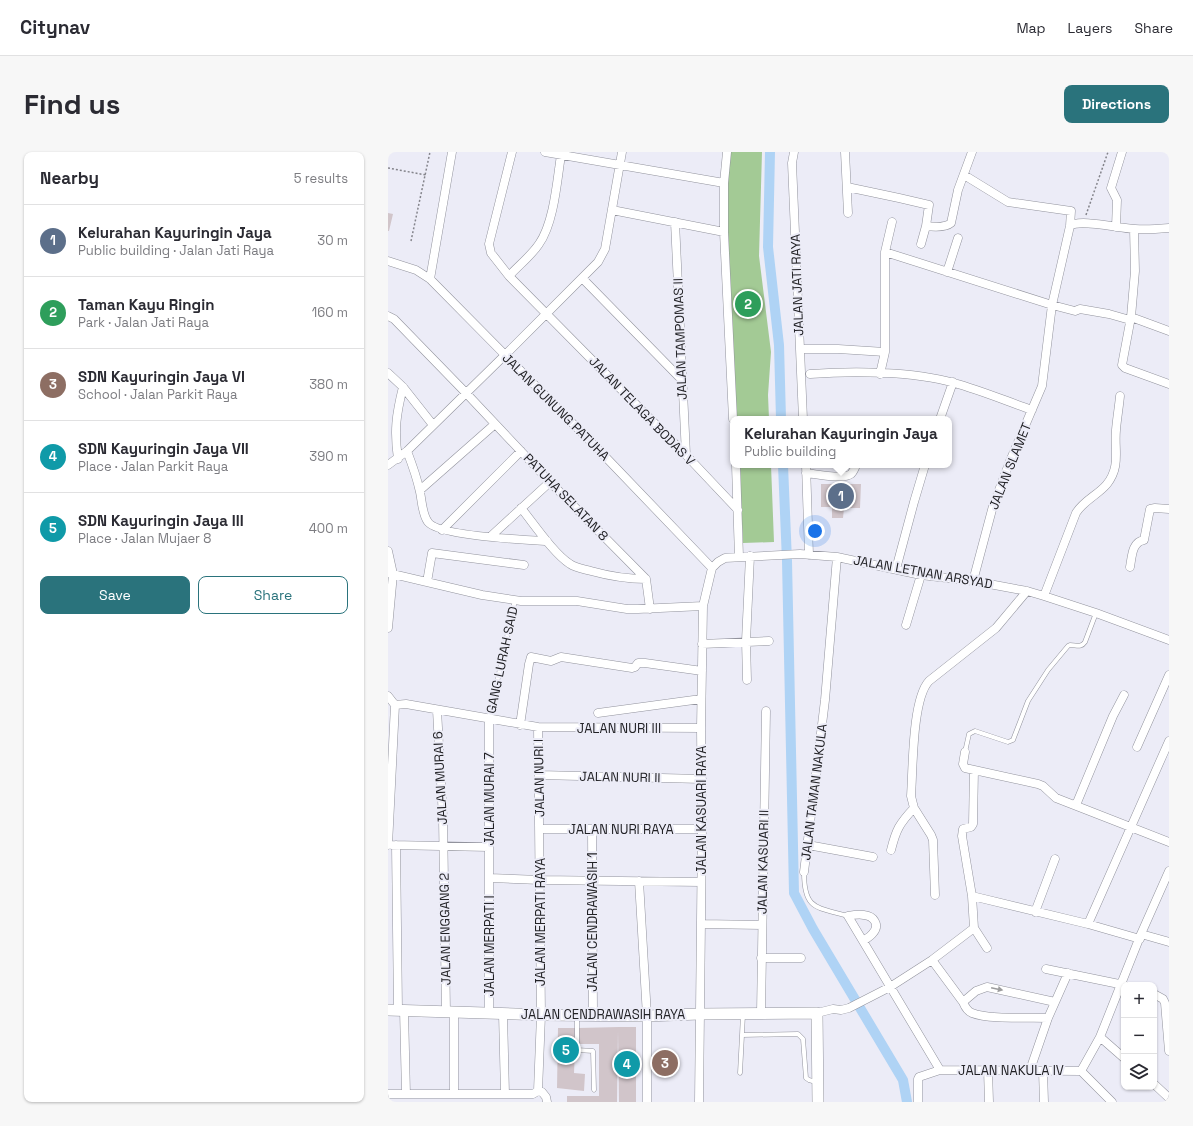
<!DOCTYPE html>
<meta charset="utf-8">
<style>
:root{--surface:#fff;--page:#f7f7f7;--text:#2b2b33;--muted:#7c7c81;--line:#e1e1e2;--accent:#2a737c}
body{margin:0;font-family:"Space Grotesk",sans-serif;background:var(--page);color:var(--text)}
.controls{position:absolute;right:12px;bottom:12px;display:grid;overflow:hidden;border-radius:8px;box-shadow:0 1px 3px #0004}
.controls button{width:36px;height:36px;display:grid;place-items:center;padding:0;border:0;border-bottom:1px solid var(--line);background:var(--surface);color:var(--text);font:20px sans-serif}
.you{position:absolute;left:427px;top:379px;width:14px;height:14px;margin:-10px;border:3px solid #fff;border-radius:50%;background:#1a73e8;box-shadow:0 0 0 6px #1a73e833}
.badge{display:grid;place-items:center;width:26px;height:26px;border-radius:50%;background:var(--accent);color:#fff;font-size:13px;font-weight:700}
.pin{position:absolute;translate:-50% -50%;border:2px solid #fff;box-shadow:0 1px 4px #0006}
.popup{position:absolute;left:342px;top:264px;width:222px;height:52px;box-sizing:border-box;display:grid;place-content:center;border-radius:8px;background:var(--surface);filter:drop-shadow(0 1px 3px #0005);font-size:13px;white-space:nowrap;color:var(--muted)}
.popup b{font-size:15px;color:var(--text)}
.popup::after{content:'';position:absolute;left:50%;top:100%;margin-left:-8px;border:8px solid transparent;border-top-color:var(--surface)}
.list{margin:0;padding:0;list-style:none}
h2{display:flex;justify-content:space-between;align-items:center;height:52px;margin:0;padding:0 16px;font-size:17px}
h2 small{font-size:13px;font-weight:400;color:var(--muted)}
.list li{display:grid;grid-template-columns:26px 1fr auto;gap:12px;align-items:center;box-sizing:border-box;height:72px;padding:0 16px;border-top:1px solid var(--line)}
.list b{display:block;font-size:15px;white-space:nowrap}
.list p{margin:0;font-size:13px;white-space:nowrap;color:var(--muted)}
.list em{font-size:13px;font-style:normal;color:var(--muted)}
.actions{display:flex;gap:8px;padding:12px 16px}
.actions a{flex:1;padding:9px 0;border:1px solid var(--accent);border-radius:8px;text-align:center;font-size:14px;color:var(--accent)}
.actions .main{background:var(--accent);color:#fff}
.icon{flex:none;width:22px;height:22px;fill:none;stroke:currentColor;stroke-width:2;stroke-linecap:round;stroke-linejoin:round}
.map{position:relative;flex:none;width:781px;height:950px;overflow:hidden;border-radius:8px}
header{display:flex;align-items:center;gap:24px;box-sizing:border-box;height:56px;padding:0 20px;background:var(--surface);border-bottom:1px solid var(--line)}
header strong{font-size:19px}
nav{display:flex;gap:22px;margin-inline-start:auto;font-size:14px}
.intro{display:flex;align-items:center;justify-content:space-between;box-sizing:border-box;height:96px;padding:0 24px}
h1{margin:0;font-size:28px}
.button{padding:10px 18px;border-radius:8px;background:var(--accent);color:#fff;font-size:14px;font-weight:700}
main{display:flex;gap:24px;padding:0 24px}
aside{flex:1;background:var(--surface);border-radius:8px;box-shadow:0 1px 3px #0004}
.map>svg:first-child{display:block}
.green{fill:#a3ca95}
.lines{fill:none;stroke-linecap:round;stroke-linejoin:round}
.canal{stroke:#afd3f5;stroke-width:10}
.building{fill:#d1c5ca}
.lane-casing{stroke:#92939d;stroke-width:5}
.street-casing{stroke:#92939d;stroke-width:9}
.secondary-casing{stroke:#92939d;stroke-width:12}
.path{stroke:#84848b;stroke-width:1.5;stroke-dasharray:2 2;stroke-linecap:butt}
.lane{stroke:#fff;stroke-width:4}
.street{stroke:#fff;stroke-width:8}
.secondary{stroke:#fff;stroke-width:11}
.oneway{fill:#9c9c9d}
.labels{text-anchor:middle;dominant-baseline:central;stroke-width:4;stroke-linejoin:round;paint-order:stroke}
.street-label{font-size:13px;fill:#222226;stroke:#ececf7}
</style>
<header>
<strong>Citynav</strong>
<nav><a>Map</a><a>Layers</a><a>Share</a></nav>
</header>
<div class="intro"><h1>Find us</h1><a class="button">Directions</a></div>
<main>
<aside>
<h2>Nearby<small>5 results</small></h2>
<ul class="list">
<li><span class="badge" style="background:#5c6f8a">1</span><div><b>Kelurahan Kayuringin Jaya</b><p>Public building · Jalan Jati Raya</p></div><em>30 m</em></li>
<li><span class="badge" style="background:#2e9e5b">2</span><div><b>Taman Kayu Ringin</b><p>Park · Jalan Jati Raya</p></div><em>160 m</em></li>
<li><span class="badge" style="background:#8d6e63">3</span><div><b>SDN Kayuringin Jaya VI</b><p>School · Jalan Parkit Raya</p></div><em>380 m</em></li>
<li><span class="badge" style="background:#0f9aa8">4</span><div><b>SDN Kayuringin Jaya VII</b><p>Place · Jalan Parkit Raya</p></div><em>390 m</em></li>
<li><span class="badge" style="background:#0f9aa8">5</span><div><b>SDN Kayuringin Jaya III</b><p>Place · Jalan Mujaer 8</p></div><em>400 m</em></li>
</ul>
<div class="actions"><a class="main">Save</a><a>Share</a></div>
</aside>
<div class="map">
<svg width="781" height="950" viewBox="0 0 781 950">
<rect width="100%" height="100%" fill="#ececf7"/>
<!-- green -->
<path class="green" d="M341,0H374L371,104L383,200L380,243L381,267H348L338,74Z
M351,313H383L386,390L355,391Z"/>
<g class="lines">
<!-- canal -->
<path class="canal" d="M382,0L380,95L391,193L393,267
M395,313L399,409L406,741L425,777L515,928L519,950"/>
</g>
<!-- building -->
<path class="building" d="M0,61L5,62L1,79H0Z
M433,332H473L472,356H456L455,366H444V355H433Z
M231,875H248V950H231L230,879L229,950H179V944H211V892H190V876Z
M170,876H188L186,921L197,922L196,939L169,936Z"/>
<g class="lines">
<defs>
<path id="lane" d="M101,567L127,448
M577,600L581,582L587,579L620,590L625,588L640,549L660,518L680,494L682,493C689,493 693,496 697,490L708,461
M416,720C416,758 428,755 460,764
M355,862L354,883L410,882L415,887L418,926L421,928L428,930
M189,863V898L205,899L206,938
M352,921L354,883"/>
<path id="street" d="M124,0L101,92L103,101L121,124L298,303L350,358
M157,0L336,31
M339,0L336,31V80L345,267
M406,0L404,11L415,267
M457,0L460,61
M576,23L620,50L683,59L682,74L664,153L654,234L622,309L605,354L585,429
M459,35L511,46L541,53L538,74C546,75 557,76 563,71L570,38L584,0
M224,58L336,80
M287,70L298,303
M682,74C691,66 733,77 747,77C758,78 770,77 781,76
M728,75L729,48L723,36L734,0
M746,77L747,119L743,165L734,213L737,216L781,232
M533,92L538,74
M497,100L664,153L687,159L692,157L721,162L742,168
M0,109L28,118L42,127L207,294L324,416
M559,120L570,86
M121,124C130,114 143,104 151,92C166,71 169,29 173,3
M194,126L294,228
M42,127L64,0
M0,164L6,167L78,241L162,330L258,427L262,457
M743,165L781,179
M412,197H450L497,200
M0,221L15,235L45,273
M422,222C464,219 525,219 566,231C592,238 618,249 644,258
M492,222L497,200V100L504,70
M552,267L565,230
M19,299C24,312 29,326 32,340C34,349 34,362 40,370C50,384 139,388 159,389
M10,307C6,279 8,263 15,235
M0,313L19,299L117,203L210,110L217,97L234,0
M348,313L351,405
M418,313L421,403
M418,321C428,322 455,328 463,322C466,319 467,316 468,313
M32,338L107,272
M133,356C146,372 166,402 182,412C188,416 196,417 203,419C221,424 239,427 258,427
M54,378L133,299
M102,385L162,330
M0,399L5,422L0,476
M742,415C744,404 744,390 756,388L762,357L767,356L781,357
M508,417L526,350L537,313
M0,421L94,443L133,449H189L239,457H250L315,454
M39,430L44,401L136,413
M656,444L688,361C696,348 710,343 719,332C733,314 726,298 728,278C729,266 731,255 732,244
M518,473L533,423
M314,492L381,489
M359,528L358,489L362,404
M0,544L7,553
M7,553L18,552L150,575L313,576
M49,558L55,666L58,860
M210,561L313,547
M132,573L141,512L143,505L163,509L173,505L244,516L247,515L250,511H257L314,519
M749,595L781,523
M577,600L575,612L577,616L650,632L655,634L668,646L781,690
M586,618L585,672L583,675L575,677L574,684L584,744L586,776
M151,623L314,627
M688,653L725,564L736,543
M151,677H314
M204,677L205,863
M0,693L7,553
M4,693L101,695
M8,693L10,858
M420,693L485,705
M503,698C508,678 511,672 526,656
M416,720L437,548L449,405
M101,726L152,728L313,730
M251,729L259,864V950
M547,743L545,688L543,683L526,656L523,644C525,617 524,547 541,529L608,476L639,439
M584,744L700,772L752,787
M647,760L667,707
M313,772L374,773
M700,772L781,589
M586,776L599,796
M753,782L781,790
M475,789C478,787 483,784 485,781C492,773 486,764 476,763C471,762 465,763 460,764L552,918
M373,806H413
M544,808L575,850C577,855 579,859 584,861C602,868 641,865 660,866
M658,817L736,833
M766,842L775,847L777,851L781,899
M575,850L588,839L599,835L667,850
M16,858L18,942
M101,861V568
M373,861L378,559
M429,861L445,857L453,858L461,856L502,835L544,808L586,776
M115,862L117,942
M712,885L736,906
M600,918L601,950
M642,918L660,866L680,821
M655,919L656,950
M693,919L712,885L753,782L781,719
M693,919L724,950
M766,932L781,946
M150,939L154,940L158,945L159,950
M0,942H145L150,939L153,863L150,575
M66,942V860
M311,950L314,677L313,576L315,454L324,416L330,410L337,406L412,402L449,405L533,423L585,429L639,439L656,444L708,461L781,488
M530,950V927L531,925L552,918L693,919"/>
<path id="secondary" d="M0,858L159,863L259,864L311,862L429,861L430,950"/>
</defs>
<!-- lane casing -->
<use href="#lane" class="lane-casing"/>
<!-- street casing -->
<use href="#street" class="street-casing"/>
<!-- secondary casing -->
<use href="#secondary" class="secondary-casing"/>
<!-- path -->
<path class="path" d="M0,16L38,23
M698,63L720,0
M23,89L42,0"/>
<!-- lane -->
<use href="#lane" class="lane"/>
<!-- street -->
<use href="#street" class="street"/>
<!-- secondary -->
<use href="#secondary" class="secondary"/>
</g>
<!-- one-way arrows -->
<defs><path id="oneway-solid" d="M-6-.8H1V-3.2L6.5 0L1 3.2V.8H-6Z"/></defs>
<use class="oneway" href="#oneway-solid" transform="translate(609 837) rotate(12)"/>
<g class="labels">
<!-- street labels -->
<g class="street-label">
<text transform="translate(409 133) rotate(-92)">JALAN JATI RAYA</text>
<text transform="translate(292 187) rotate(-92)">JALAN TAMPOMAS II</text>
<text transform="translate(168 255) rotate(45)">JALAN GUNUNG PATUHA</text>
<text transform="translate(254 259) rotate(46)">JALAN TELAGA BODAS V</text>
<text transform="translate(622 314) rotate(-68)">JALAN SLAMET</text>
<text transform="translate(178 345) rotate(46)">PATUHA SELATAN 8</text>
<text transform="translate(535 420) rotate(10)">JALAN LETNAN ARSYAD</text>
<text transform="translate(114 508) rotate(-78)">GANG LURAH SAID</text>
<text x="231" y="576">JALAN NURI III</text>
<text transform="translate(232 625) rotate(1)">JALAN NURI II</text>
<text transform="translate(52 626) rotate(-93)">JALAN MURAI 6</text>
<text transform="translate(151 626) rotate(-91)">JALAN NURI I</text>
<text transform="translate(426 640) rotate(-83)">JALAN TAMAN NAKULA</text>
<text transform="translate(101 647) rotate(-90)">JALAN MURAI 7</text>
<text transform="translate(313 658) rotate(-90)">JALAN KASUARI RAYA</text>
<text x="233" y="677">JALAN NURI RAYA</text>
<text transform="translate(375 710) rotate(-89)">JALAN KASUARI II</text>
<text transform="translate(152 770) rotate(-90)">JALAN MERPATI RAYA</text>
<text transform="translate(204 770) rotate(-90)">JALAN CENDRAWASIH 1</text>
<text transform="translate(57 777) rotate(-91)">JALAN ENGGANG 2</text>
<text transform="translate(101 794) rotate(-90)">JALAN MERPATI I</text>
<text x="215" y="862">JALAN CENDRAWASIH RAYA</text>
<text x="623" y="918">JALAN NAKULA IV</text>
</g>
</g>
</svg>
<div class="controls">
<button>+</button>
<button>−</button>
<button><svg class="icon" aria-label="layers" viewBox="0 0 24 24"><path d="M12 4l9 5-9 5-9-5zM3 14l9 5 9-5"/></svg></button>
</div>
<div class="you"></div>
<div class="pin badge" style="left:453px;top:344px;background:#5c6f8a">1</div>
<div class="popup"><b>Kelurahan Kayuringin Jaya</b>Public building</div>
<div class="pin badge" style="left:360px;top:152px;background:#2e9e5b">2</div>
<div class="pin badge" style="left:277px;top:911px;background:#8d6e63">3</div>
<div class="pin badge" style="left:239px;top:912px;background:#0f9aa8">4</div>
<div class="pin badge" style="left:178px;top:898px;background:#0f9aa8">5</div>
</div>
</main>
